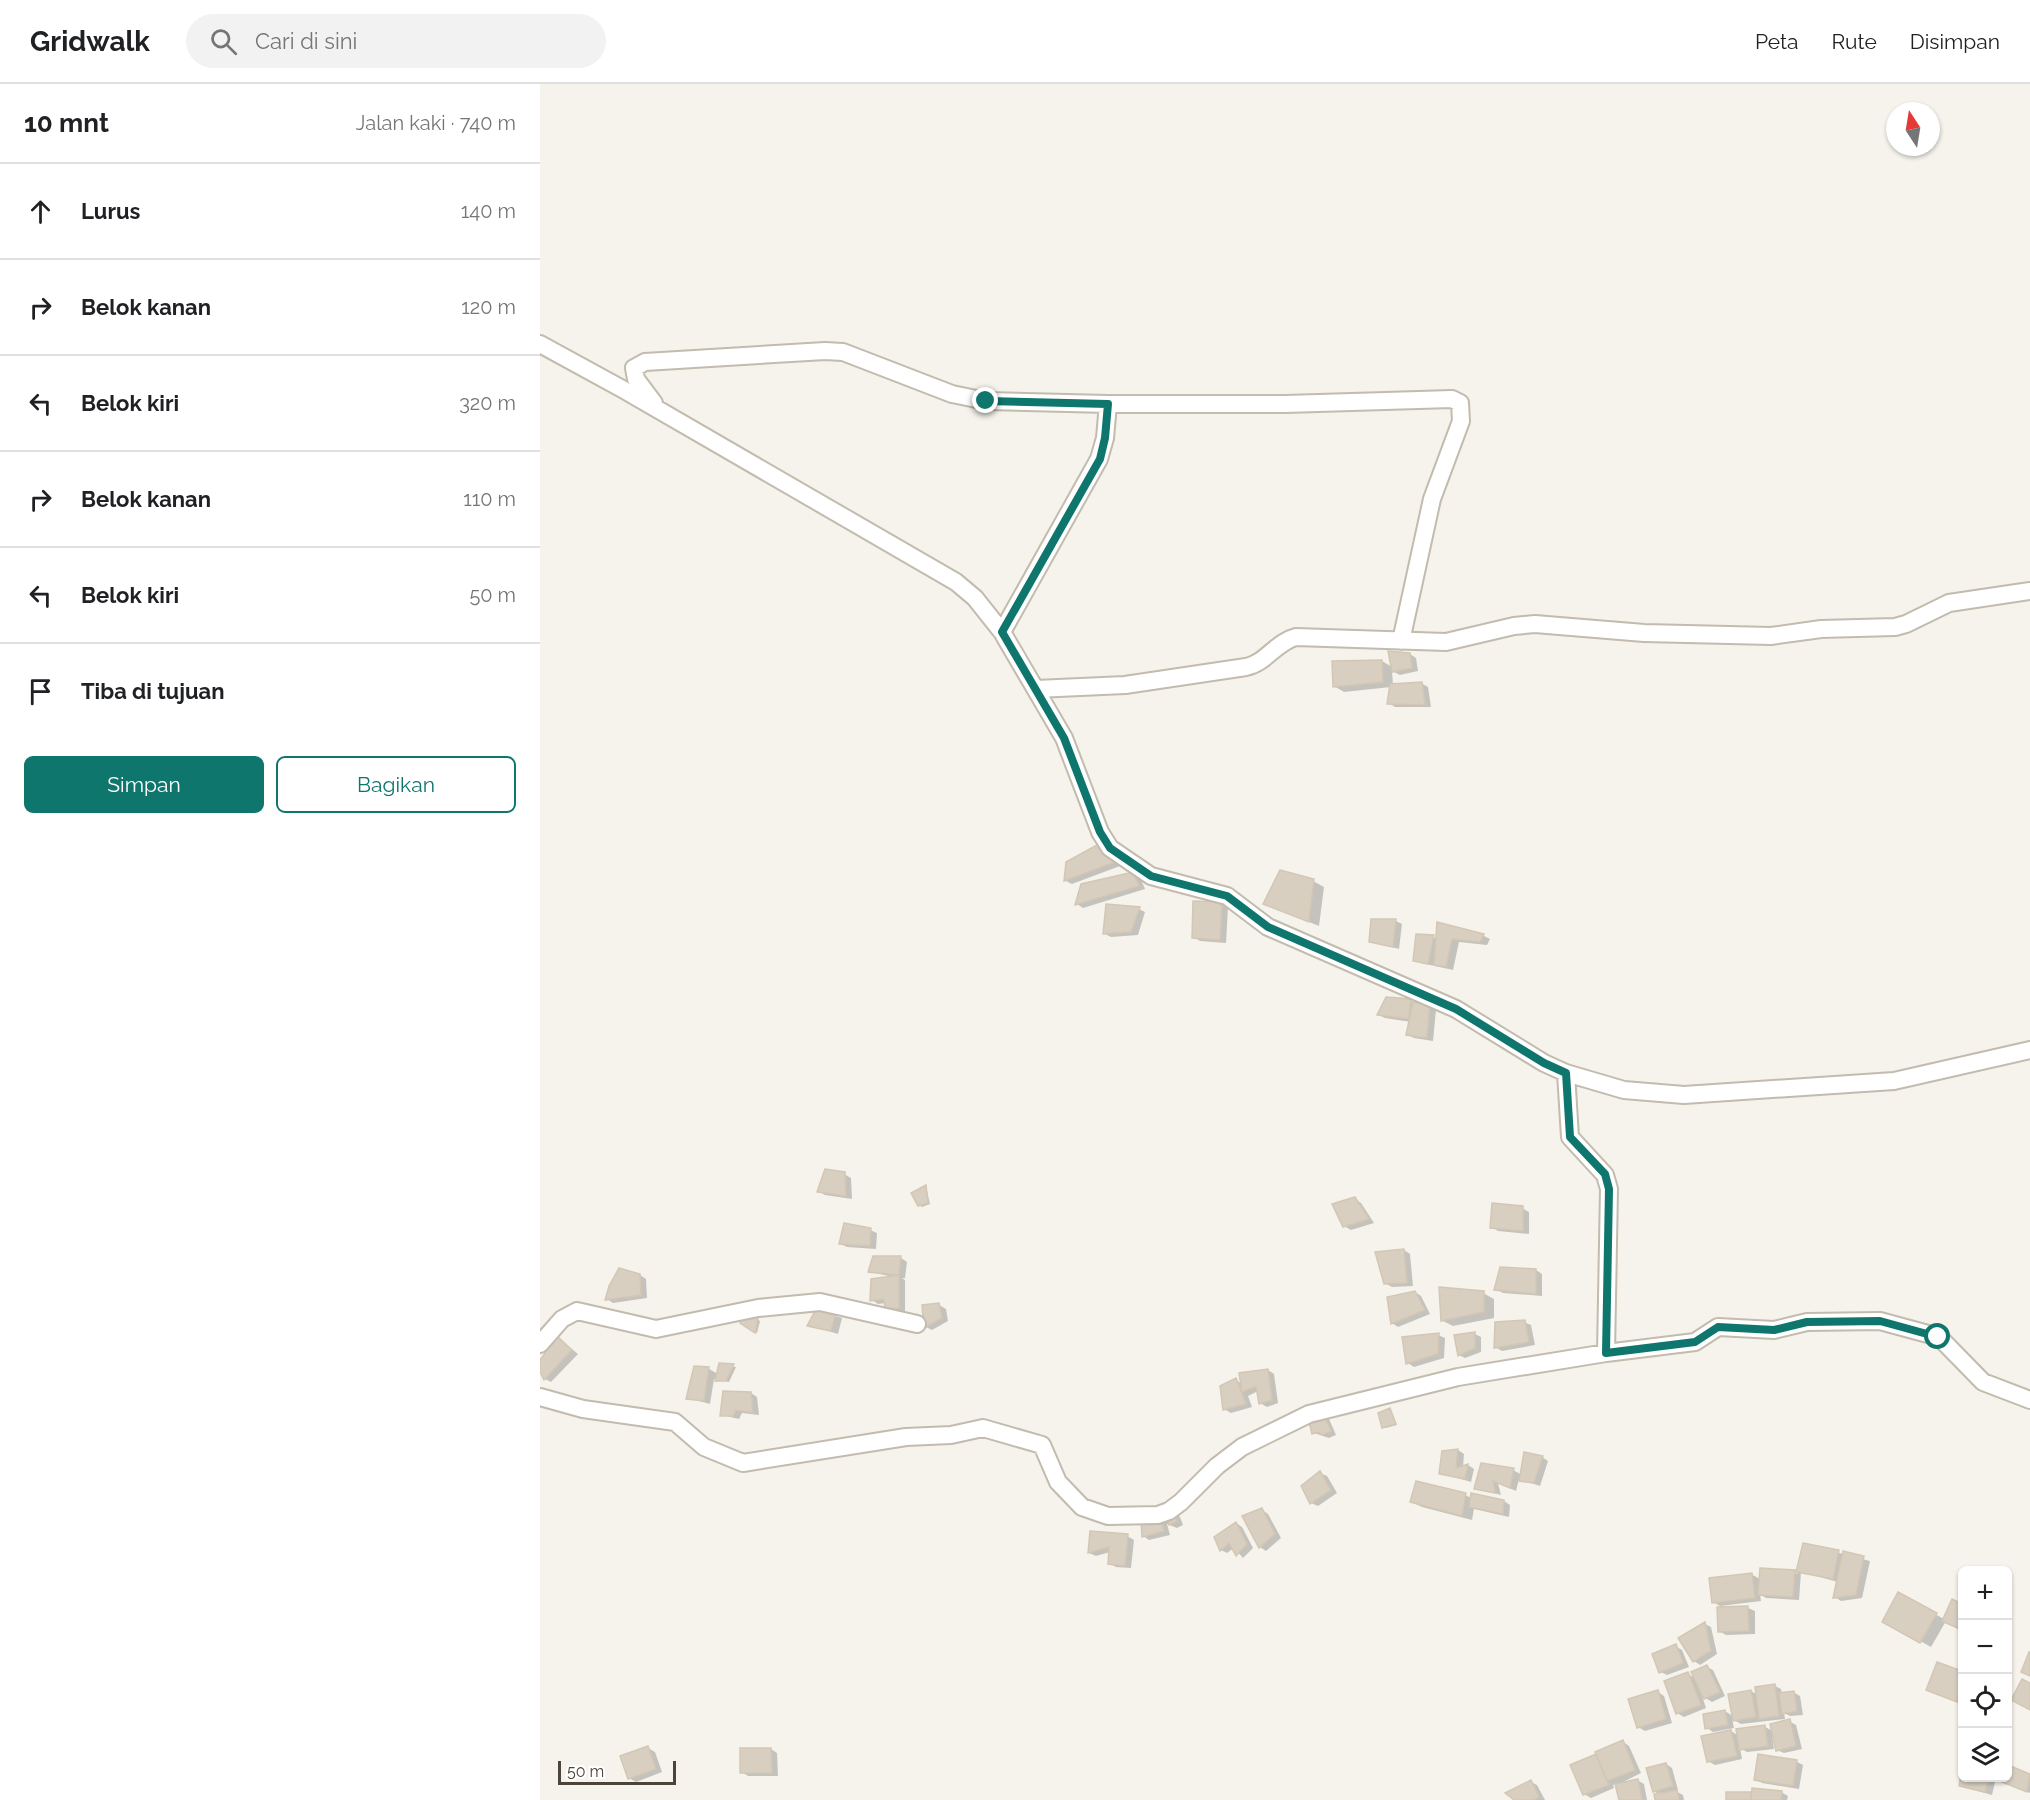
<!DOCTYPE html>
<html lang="id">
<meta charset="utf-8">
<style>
:root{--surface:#fff;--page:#f2f2f2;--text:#202124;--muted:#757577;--line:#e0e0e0;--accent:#0f766e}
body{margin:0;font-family:Raleway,sans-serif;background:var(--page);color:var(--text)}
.controls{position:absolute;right:18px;bottom:18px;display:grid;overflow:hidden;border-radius:9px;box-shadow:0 2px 4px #0004}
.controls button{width:54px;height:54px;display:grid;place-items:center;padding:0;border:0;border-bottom:2px solid var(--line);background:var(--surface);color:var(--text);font:30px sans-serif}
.compass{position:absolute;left:1346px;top:18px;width:54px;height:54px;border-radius:50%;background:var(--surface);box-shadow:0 2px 4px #0004;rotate:348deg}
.scale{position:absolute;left:18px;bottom:15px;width:118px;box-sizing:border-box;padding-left:6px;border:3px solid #4b4439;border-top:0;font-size:16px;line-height:21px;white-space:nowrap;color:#4b4439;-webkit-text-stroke:4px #fff;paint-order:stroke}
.stop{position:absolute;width:18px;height:18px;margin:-14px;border:4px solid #0f766e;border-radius:50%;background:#fff}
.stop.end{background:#0f766e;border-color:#fff;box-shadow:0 2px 6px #0008}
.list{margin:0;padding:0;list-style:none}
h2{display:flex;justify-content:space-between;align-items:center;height:78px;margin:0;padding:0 24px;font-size:26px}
h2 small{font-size:20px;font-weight:400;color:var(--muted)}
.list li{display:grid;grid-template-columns:39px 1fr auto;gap:18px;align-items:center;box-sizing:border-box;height:96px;padding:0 24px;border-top:2px solid var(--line)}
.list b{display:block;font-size:22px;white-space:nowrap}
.list em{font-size:20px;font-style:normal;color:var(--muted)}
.actions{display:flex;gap:12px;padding:18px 24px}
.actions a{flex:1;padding:14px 0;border:2px solid var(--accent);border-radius:9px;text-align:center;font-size:21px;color:var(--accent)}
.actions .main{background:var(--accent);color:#fff}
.icon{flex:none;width:33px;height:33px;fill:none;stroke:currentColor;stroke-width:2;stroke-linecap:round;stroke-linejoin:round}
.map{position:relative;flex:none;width:1490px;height:1716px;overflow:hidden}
header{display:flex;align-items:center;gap:36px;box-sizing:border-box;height:84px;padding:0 30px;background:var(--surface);border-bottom:2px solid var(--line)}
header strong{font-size:28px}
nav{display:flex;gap:33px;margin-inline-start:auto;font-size:21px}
.search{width:420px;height:54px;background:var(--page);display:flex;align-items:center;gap:15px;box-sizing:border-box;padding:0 21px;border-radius:33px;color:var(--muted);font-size:22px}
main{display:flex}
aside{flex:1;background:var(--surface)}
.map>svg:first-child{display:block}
.shadow{fill:#0003}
.building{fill:#d8cfc1;stroke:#d3c7b4;stroke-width:1.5}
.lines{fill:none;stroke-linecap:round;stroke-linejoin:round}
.minor-casing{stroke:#c2bbae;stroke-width:20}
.minor{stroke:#fff;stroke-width:16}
.route{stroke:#0f766e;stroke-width:8}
</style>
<header>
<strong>Gridwalk</strong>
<div class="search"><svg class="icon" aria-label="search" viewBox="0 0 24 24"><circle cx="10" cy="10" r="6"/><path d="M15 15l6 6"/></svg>Cari di sini</div>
<nav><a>Peta</a><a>Rute</a><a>Disimpan</a></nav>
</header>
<main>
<aside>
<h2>10 mnt<small>Jalan kaki · 740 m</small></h2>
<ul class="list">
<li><svg class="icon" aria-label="ahead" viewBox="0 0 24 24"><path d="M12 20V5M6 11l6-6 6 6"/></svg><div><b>Lurus</b></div><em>140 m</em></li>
<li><svg class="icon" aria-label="right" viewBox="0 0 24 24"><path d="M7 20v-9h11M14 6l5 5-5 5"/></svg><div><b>Belok kanan</b></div><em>120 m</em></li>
<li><svg class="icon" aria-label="left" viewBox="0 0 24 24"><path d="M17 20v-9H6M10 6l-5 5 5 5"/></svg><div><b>Belok kiri</b></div><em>320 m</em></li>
<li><svg class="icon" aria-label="right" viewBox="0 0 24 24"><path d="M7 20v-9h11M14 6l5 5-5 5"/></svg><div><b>Belok kanan</b></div><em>110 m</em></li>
<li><svg class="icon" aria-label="left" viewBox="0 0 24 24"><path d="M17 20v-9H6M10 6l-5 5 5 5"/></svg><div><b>Belok kiri</b></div><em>50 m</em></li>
<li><svg class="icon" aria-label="arrive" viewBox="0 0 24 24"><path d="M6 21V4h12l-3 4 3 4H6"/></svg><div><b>Tiba di tujuan</b></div></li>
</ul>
<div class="actions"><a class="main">Simpan</a><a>Bagikan</a></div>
</aside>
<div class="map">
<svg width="1490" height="1716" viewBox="0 0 1490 1716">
<rect width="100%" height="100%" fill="#f6f3ec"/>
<!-- shadow -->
<path class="shadow" d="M870,570L876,574L878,587L860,591L852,587L853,601L881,599L888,603L891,623H855L849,619L851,603L804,608L794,602L842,577L852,583Z
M564,766L580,782L532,800L526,797L528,779Z
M593,789L600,793L605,805L543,824L537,820Z
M773,797L784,803L779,842L725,820Z
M682,820L688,823L686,859L660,857L653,853Z
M599,825L605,828L598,851L571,853L565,850Z
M832,837H856L862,840L859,865L831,857Z
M898,840L944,852L950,855L947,861L919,858L913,886L881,879L875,876L893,853L897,855Z
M871,917L896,926L893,957L874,954L868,951L871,938L845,934L839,931Z
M304,1090L311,1094L312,1115L285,1111L279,1107Z
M386,1103L390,1120L382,1123L379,1121Z
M814,1115L821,1119L834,1139L811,1146L804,1142Z
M982,1124L989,1128V1150L958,1147L952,1143Z
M330,1146L337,1149L336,1165L307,1163L301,1160Z
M864,1166L870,1170L873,1202L852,1203L845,1199Z
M334,1173L361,1174L367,1178L365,1194H362L365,1196V1228L353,1229L347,1225L346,1219L338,1220L332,1216L349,1192L330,1188Z
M996,1186L1002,1190V1212L963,1209L956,1205Z
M100,1191L106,1195L107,1214L73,1219L67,1215Z
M875,1208L881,1212L890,1230L858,1243L852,1239Z
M943,1209L954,1215V1234L913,1242L903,1237Z
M399,1221L406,1225L408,1237L392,1246L386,1243Z
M277,1227L302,1234L298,1250L269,1241Z
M217,1235L220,1237L217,1249L201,1239Z
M984,1238L991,1241L995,1261L962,1267L955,1263Z
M935,1250L941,1253V1268L925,1274L919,1271L915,1252Z
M898,1251L905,1254L904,1274L874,1283L868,1279Z
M18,1254L38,1270L11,1298L5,1295L0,1279Z
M180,1281L196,1283L189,1298L174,1295L170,1320L148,1314L155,1283L169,1285L178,1290Z
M728,1286L734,1290L738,1319L727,1323L720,1319L718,1307L708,1312L712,1323L691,1329L684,1325L696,1296L702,1300Z
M211,1309L217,1313L219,1331L202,1329L199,1335L181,1331Z
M850,1326L857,1341L846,1344L843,1343Z
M783,1331L789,1335L796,1351L789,1354L774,1349L770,1335Z
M918,1366L924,1370L923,1383L928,1381L934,1385L931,1398L901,1389Z
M1002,1373L1008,1377L1000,1402L979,1395L976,1407L958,1399L961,1411L936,1404L973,1386L982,1391Z
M780,1389L787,1392L797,1409L778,1422L771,1419Z
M925,1411L931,1414L964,1417L970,1421L969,1433L934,1425L932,1436L882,1423L872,1418Z
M722,1426L728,1430L741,1454L726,1467L720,1463Z
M634,1429L640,1433L643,1441L637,1444L627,1440L630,1451L609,1456L603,1452Z
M696,1439L702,1443L713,1464L703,1474L694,1464L687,1469L681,1466Z
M587,1452L594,1456L591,1484L576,1483L569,1479L570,1468L556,1472L549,1469Z
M1264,1460L1330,1477L1322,1514L1301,1517L1295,1513L1298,1498L1261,1488L1259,1516L1226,1514L1220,1510L1221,1517L1180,1522L1173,1518L1211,1490L1220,1495L1254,1488L1257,1490Z
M1358,1510L1404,1535L1413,1517L1422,1521V1546L1406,1537L1391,1563L1344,1537Z
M1208,1524L1215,1527V1550L1186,1551L1179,1547Z
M1165,1540L1171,1543L1177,1570L1160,1581L1154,1577Z
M1135,1562L1142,1566L1149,1583L1127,1591L1121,1588Z
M1398,1579L1422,1589V1618L1392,1607Z
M1167,1583L1173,1586L1185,1612L1172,1618L1162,1612L1166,1624L1144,1633L1137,1629L1148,1590L1155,1594Z
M1235,1602L1241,1605L1242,1610L1253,1608L1260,1612L1263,1631L1250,1632L1244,1629L1245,1635L1201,1640L1192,1635L1194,1644L1173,1648L1167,1644L1185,1627L1194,1633L1211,1607L1218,1611Z
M1118,1608L1124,1612L1132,1639L1105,1647L1098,1643Z
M1249,1637L1256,1641L1262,1665L1244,1669L1237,1666L1234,1651H1232L1234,1665L1207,1668L1200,1664L1202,1675L1175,1681L1168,1677L1191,1647L1199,1652L1225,1643L1233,1647Z
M1083,1658L1089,1662L1101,1689L1077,1701L1097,1696L1104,1700L1107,1716H1081L1077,1699L1073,1701L1074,1704L1051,1714L1044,1710Z
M108,1664L115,1668L122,1688L96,1698L89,1694Z
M231,1665L237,1669L238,1692H208L202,1688Z
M1219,1672L1257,1678L1263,1681L1259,1705L1222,1699L1215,1695Z
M1126,1680L1132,1684L1138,1706L1135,1707L1143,1711L1144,1716H1116L1120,1711L1114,1707Z
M1469,1683L1490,1691V1709L1464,1697L1468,1694Z
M1422,1692L1456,1694L1452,1711L1420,1702Z
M991,1698L997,1701L1005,1716H976Z
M1241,1708L1248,1712L1247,1716H1187L1210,1709Z"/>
<!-- building -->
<path class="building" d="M848,567L870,569L872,584L852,588Z
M842,576L843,598L793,603L792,577Z
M882,598L885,621L847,620L850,600Z
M557,761L575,778L524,797L526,778Z
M740,786L774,795L769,838L723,820Z
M593,788L599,802L535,821L541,800Z
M653,817L682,818L680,856L652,854Z
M566,820L600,823L591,848L563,850Z
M831,835H856L853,863L829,858Z
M897,838L944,850L940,858L912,855L906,883L894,881Z
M876,850L894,851L888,880L873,877Z
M846,913L871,915L869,935L837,931Z
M873,918L890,920L887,954L866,951Z
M285,1085L305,1088L306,1112L277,1108Z
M386,1101L388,1119L378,1122L371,1109Z
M815,1113L829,1135L803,1143L792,1120Z
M952,1119L983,1122V1147L950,1144Z
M304,1139L331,1144L330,1162L299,1160Z
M864,1165L867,1199L844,1200L835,1168Z
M333,1172H361L359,1191L328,1188Z
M960,1183L996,1185V1210L954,1206Z
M79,1184L100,1190L101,1211L65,1216L69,1202Z
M359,1191V1224L345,1226L344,1215L330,1217L331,1195Z
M899,1203L944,1207V1228L901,1237Z
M875,1207L885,1226L851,1240L847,1213Z
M399,1219L402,1234L384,1244L382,1221Z
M276,1225L296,1228L291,1247L267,1242Z
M201,1227L218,1234L215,1249L200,1239Z
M985,1236L989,1258L954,1264L955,1238Z
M935,1248V1264L918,1272L914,1251Z
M899,1249L898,1270L866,1280L862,1253Z
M17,1252L32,1266L4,1296L0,1288V1276Z
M179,1279L194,1280L186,1297H175Z
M154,1282L169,1283L164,1317L146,1315Z
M728,1285L732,1316L719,1320L716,1302L702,1308L699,1289Z
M696,1294L706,1320L683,1326L680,1302Z
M183,1307L211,1308L213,1329L196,1326L193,1332H180Z
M850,1324L856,1340L842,1344L838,1329Z
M783,1329L791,1347L782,1351L778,1348L772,1350L768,1334Z
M918,1365L916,1384L928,1380L925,1395L899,1390L902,1367Z
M984,1368L1003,1372L994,1399L979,1397Z
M941,1379L974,1384L970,1404L953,1397L955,1409L934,1405Z
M780,1387L791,1406L770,1420L761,1402Z
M876,1397L926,1409L922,1432L870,1418Z
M931,1409L964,1416L963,1430L929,1423Z
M722,1424L735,1450L719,1464L702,1432Z
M634,1428L637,1437L629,1441L627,1435L621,1436L624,1447L602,1453L601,1437Z
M696,1438L707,1460L696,1472L689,1459L680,1467L674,1453Z
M550,1447L588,1450L585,1482L568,1480L569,1463L548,1469Z
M1263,1459L1299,1466L1293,1495L1256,1488Z
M1303,1467L1324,1472L1316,1511L1293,1514Z
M1220,1484L1255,1486L1253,1513L1218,1511Z
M1212,1489L1215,1514L1172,1519L1169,1494Z
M1358,1508L1397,1529L1380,1559L1342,1538Z
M1412,1515L1422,1520V1546L1402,1537Z
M1208,1522L1209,1547L1178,1548L1177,1523Z
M1165,1538L1171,1567L1153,1578L1138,1554Z
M1136,1560L1143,1579L1119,1589L1112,1570Z
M1489,1568H1490V1592L1481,1588Z
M1397,1578L1422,1587V1602L1417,1618L1386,1606Z
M1167,1581L1180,1608L1164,1615L1151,1588Z
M1148,1588L1161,1621L1136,1630L1124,1597Z
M1482,1595L1490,1599V1626L1471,1616Z
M1235,1600L1239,1632L1219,1635L1215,1603Z
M1118,1606L1126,1635L1097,1644L1088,1615Z
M1211,1606L1216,1633L1193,1637L1188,1610Z
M1254,1607L1257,1627L1242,1630L1239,1609Z
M1185,1626L1188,1641L1165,1645L1163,1630Z
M1250,1635L1256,1662L1236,1667L1230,1640Z
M1225,1641L1228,1662L1199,1666L1196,1645Z
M1191,1646L1197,1672L1167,1678L1161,1652Z
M1083,1656L1095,1686L1067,1697L1055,1668Z
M108,1662L116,1685L88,1695L80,1672Z
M200,1664H231L232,1689H200Z
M1056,1670L1069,1701L1043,1711L1030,1681Z
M1218,1670L1257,1676L1253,1702L1214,1696Z
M1126,1679L1133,1702L1113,1708L1106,1684Z
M1468,1681L1490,1690L1487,1708L1462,1698L1463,1694H1468Z
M1422,1685V1694H1449L1445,1708L1419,1702Z
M1098,1695L1102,1716H1079L1075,1700Z
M991,1696L999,1713L994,1716H974L965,1709Z
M1212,1704L1242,1707L1241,1716H1211Z
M1137,1706L1139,1716H1115L1114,1710Z
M1186,1708H1211V1716H1186Z"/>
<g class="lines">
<defs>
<path id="minor" d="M0,260L86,307L416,498L435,514L462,548L524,654L560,748L570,764L611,792L687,812L728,843L916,925L1004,979L1026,989L1084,1006L1144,1011L1354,997L1490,966
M114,319L96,295L94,284L105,278L285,267L303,268L412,310L446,317L568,320H745L912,315L920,319L921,337L892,415L861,557
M462,548L559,375L565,354L568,320
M496,605L585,601L706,583C726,579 736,558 756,553L906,558L974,542L995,540L1104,549L1231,552L1281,545L1355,543L1366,540L1409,519L1490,507
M1026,989L1030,1053L1065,1091L1069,1105L1066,1269
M0,1260L22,1235L37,1227L116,1245L218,1224L280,1218L377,1240
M0,1313L43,1325L135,1338L164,1363L203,1379L366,1353L411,1351L443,1344L502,1361L518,1398L542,1423L568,1432L618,1431L629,1427L641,1418L677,1382L702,1363L769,1330L918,1293L1066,1269L1155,1258L1178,1243L1234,1246L1267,1238L1340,1237L1399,1253L1443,1298L1490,1316"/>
</defs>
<!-- minor casing -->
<use href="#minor" class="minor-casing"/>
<!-- minor -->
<use href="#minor" class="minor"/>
</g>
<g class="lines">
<!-- route -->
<path class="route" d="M446,317L568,320L565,354L560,375L462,548L524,654L560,748L570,764L611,792L687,812L728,843L916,925L1004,979L1026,989L1030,1053L1065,1090L1069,1105L1066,1269L1155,1258L1178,1243L1234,1246L1267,1238L1340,1237L1398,1253"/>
</g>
</svg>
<div class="controls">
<button>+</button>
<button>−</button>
<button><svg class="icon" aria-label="locate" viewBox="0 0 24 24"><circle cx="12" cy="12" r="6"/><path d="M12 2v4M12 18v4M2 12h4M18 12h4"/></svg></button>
<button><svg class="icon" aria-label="layers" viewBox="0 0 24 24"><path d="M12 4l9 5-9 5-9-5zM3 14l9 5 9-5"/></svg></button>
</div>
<svg class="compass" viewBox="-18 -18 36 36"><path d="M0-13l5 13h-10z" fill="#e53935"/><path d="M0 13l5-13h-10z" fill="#757577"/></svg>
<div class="scale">50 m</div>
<div class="stop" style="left:1398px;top:1253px"></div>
<div class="stop end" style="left:446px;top:317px"></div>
</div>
</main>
